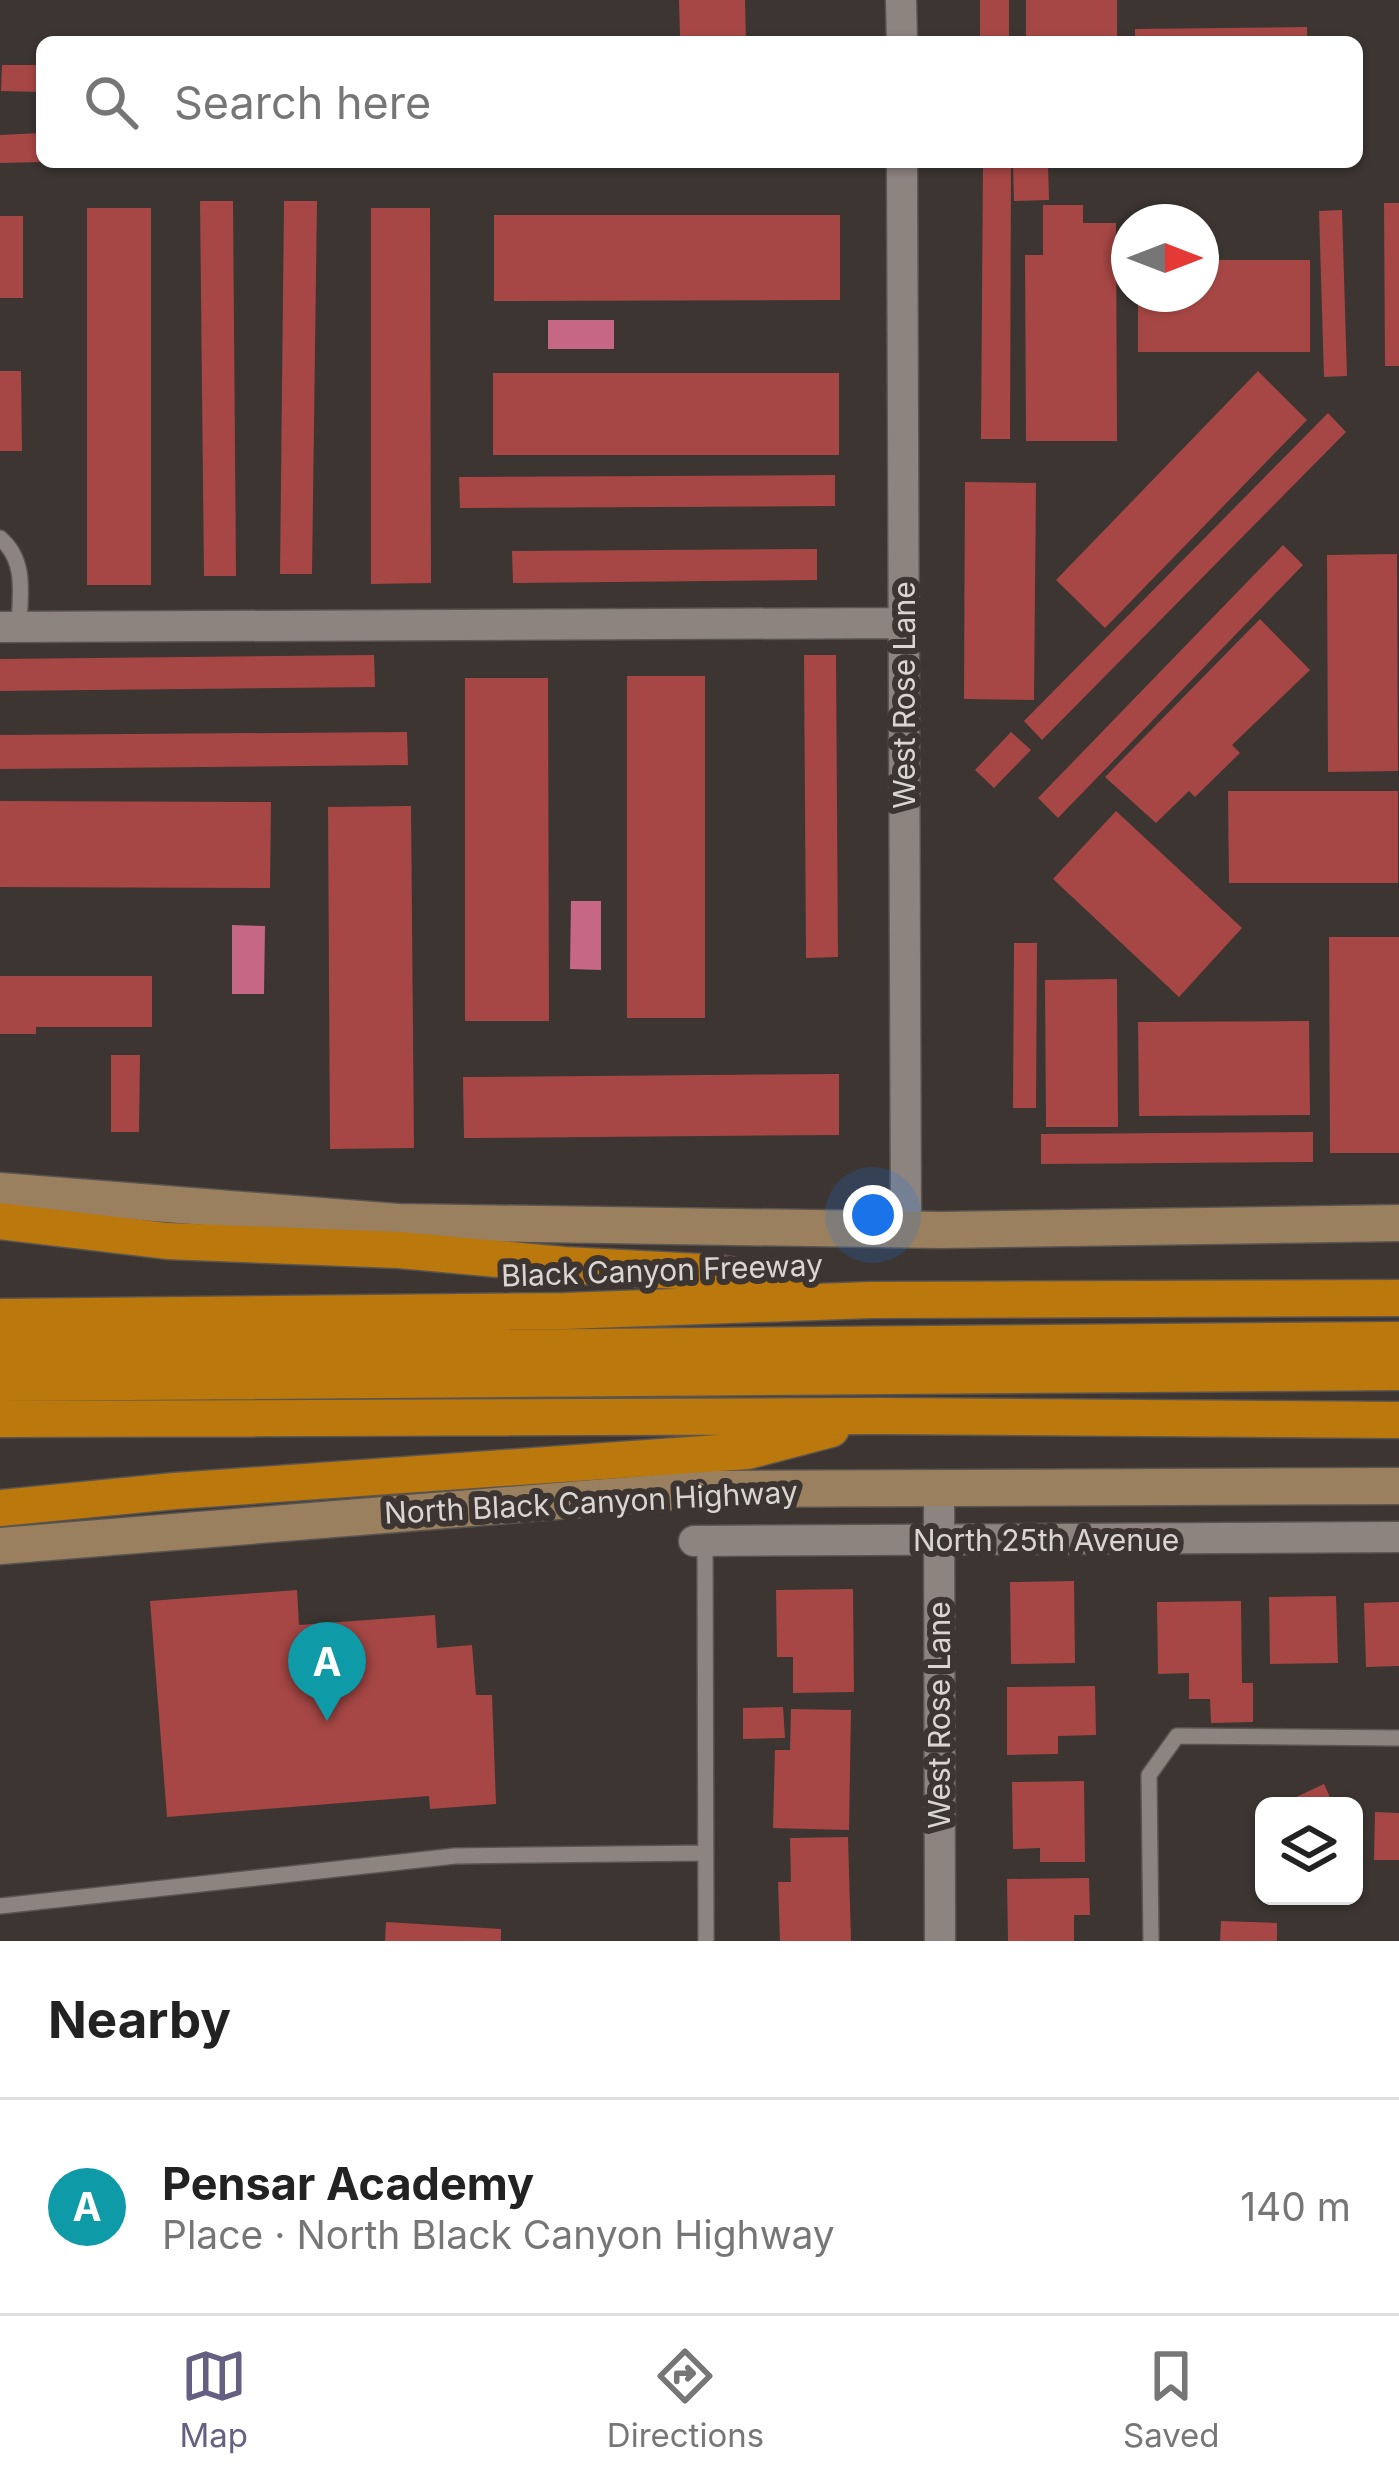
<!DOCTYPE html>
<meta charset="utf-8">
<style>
:root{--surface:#fff;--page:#f2f2f2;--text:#222;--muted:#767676;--line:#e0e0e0;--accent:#656082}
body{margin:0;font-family:Inter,sans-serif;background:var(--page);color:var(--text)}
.controls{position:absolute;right:36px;bottom:36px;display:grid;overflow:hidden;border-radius:18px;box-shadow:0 3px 9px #0004}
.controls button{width:108px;height:108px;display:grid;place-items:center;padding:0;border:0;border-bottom:3px solid var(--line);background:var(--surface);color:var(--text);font:60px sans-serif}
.compass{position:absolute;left:1111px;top:204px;width:108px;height:108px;border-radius:50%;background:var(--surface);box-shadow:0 3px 9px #0004;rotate:90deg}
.you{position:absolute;left:873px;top:1215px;width:42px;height:42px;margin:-30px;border:9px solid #fff;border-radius:50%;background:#1a73e8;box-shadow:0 0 0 18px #1a73e833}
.badge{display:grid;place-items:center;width:78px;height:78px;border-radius:50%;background:var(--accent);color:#fff;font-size:39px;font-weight:700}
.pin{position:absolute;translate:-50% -99px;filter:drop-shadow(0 3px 6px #0008)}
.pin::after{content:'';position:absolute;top:63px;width:42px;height:36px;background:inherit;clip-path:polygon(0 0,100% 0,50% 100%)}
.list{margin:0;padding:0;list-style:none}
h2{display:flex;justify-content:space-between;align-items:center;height:156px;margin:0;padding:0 48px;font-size:51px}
h2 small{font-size:39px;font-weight:400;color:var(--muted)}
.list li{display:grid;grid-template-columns:78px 1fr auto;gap:36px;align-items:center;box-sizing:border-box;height:216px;padding:0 48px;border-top:3px solid var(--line)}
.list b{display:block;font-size:45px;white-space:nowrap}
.list p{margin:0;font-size:39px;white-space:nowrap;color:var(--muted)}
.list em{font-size:39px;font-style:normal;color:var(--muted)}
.icon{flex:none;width:66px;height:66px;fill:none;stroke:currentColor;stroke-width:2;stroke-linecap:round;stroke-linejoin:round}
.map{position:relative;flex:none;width:1399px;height:1941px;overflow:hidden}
.search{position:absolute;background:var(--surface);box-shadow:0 3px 9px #0004;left:36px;right:36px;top:36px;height:132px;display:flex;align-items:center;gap:30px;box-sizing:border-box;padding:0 42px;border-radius:18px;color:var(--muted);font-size:45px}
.sheet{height:372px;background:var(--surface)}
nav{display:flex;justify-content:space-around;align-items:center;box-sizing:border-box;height:168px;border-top:3px solid var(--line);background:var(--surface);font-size:33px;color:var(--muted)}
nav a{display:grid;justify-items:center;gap:6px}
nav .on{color:var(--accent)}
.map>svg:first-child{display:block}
.water{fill:#c66786}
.building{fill:#a64745}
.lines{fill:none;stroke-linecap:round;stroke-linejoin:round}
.lane-casing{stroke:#5a5450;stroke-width:18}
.street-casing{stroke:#5a5450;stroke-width:33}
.secondary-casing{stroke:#5a5450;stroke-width:39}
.highway-casing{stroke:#5a5450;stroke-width:39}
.lane{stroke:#8d8480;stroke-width:15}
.street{stroke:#8d8480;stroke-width:30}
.secondary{stroke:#9a805e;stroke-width:36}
.highway{stroke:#ba780d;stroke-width:36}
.labels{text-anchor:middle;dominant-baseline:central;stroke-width:12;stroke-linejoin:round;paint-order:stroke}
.street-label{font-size:30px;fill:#dad5d2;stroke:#3c3531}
</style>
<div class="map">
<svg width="1399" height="1941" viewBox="0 0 1399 1941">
<rect width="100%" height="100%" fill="#3c3531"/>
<!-- water -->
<path class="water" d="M548,320H614V349H548Z
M571,901H601V970L570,969Z
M232,925L265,926L264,994H232Z"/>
<!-- building -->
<path class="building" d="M679,0H745L746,42H705V36H680Z
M980,0H1009V42H980Z
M1026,0H1117V42H1026Z
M1307,27V42H1135V29Z
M2,65H42V92L1,91Z
M42,133V162L0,163V135Z
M983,162H1011L1010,439H981Z
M1048,164L1049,200L1014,201L1013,166Z
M200,201H233L236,576H204Z
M284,201H317L312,574H280Z
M1384,203H1399V366H1385Z
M1043,205H1083V223H1116L1117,441H1026L1025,255H1043Z
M87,208H151V585H87Z
M371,208H430L431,583L371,584Z
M1342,210L1347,376L1324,377L1319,211Z
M494,215H840V300L494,301Z
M0,216H23V298H0Z
M1201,260H1310V352H1138V294H1201Z
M0,371H21L22,451H0Z
M1258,371L1307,420L1105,628L1056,580Z
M493,373H839V455H493Z
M1328,413L1346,432L1042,740L1024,721Z
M835,475V506L460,508L459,477Z
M965,482L1036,483L1034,700L964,699Z
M1283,545L1303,565L1058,818L1038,798Z
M817,549V580L513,583L512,551Z
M1397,554L1398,771L1328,772L1327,555Z
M1260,619L1310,670L1232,745L1240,753L1195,797L1189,791L1156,823L1105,777Z
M374,655L375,687L0,691V659Z
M804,655H836L838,957L806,958Z
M627,676H705V1018H627Z
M465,678H548L549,1021H465Z
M407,732L408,765L0,769V735Z
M1011,732L1031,750L994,788L975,770Z
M1228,791H1398V883H1229Z
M0,801L271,802L270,888L0,887Z
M411,806L414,1148L330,1149L328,807Z
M1116,811L1242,928L1179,997L1053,879Z
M1329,937H1399V1153H1330Z
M1014,943H1037L1036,1108H1013Z
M0,976H152V1027H36V1034H0Z
M1117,979L1118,1127H1046L1045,980Z
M1309,1021L1310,1115L1139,1116L1138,1022Z
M111,1055H140L139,1132H111Z
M839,1074V1135L464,1138L463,1077Z
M1313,1132V1162L1041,1164V1134Z
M1074,1581L1075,1663L1011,1664L1010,1582Z
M853,1589L854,1692L793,1693V1657H777L776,1590Z
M297,1590L299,1625L435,1615L437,1648L472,1645L476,1695H492L496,1804L430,1809L429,1796L167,1817L150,1601Z
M1336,1596L1338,1663L1270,1664L1269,1597Z
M1241,1601L1242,1683H1253V1722L1211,1723L1210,1699H1189V1673L1158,1674L1157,1602Z
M1399,1602V1666L1366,1667L1364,1603Z
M1095,1686L1096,1735L1058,1736V1754L1007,1755V1687Z
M783,1707L785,1738L743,1739V1708Z
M791,1709L851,1710L849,1830L773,1828L775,1750H790Z
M1084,1781L1085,1862H1040V1848L1013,1849L1012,1782Z
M1324,1784L1334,1806H1277Z
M1375,1812L1399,1813V1860H1374Z
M848,1837L851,1941H780L778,1882H791L790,1838Z
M1089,1878L1090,1915H1074V1941H1008L1007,1879Z
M1221,1921L1277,1923V1941H1220Z
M386,1922L501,1929V1941H385Z"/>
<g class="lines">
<defs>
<path id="lane" d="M0,538C27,561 20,594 19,626
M705,1541L706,1941
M0,1906L455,1856L706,1853
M1151,1941L1149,1775L1177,1736L1399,1738"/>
<path id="street" d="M901,0L902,42
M902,162L906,1229
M0,627L904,623
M939,1490L940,1941
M694,1541L1399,1537"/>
<path id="secondary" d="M0,1191L398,1222L942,1230L1399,1223
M0,1546L706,1489L1399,1486"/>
<path id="highway" d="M0,1221L167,1241L399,1250L564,1265L719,1273L796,1287
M0,1317L565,1311L871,1300L1399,1298
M0,1352L1399,1340
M0,1383L1399,1372
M0,1419L881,1416L1399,1420
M0,1508L175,1491L747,1451L831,1429"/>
</defs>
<!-- lane casing -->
<use href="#lane" class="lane-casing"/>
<!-- street casing -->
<use href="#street" class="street-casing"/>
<!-- secondary casing -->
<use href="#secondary" class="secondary-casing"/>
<!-- highway casing -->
<use href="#highway" class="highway-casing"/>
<!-- lane -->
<use href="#lane" class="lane"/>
<!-- street -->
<use href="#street" class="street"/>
<!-- secondary -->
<use href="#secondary" class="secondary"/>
<!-- highway -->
<use href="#highway" class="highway"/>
</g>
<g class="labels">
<!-- street labels -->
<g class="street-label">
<text transform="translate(904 695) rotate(-90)">West Rose Lane</text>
<text transform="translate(662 1270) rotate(-2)">Black Canyon Freeway</text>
<text transform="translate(591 1502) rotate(-3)">North Black Canyon Highway</text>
<text x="1046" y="1540">North 25th Avenue</text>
<text transform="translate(939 1715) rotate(-90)">West Rose Lane</text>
</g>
</g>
</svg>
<div class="controls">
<button><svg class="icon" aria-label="layers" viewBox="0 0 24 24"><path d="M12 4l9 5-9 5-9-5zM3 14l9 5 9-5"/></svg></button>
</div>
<svg class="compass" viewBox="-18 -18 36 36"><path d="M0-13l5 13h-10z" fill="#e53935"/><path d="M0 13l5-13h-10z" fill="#767676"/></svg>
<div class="you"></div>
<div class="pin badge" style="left:327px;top:1721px;background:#0f9aa8">A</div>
<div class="search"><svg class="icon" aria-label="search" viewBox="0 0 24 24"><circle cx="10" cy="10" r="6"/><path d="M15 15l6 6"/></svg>Search here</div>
</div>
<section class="sheet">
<h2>Nearby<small></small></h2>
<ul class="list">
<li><span class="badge" style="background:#0f9aa8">A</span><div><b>Pensar Academy</b><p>Place · North Black Canyon Highway</p></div><em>140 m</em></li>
</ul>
</section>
<nav>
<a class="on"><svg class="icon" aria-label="map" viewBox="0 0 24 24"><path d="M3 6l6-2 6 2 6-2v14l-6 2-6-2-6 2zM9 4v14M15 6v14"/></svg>Map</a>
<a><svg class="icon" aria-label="directions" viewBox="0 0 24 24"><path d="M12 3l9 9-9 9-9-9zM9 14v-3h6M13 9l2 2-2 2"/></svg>Directions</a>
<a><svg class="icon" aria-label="saved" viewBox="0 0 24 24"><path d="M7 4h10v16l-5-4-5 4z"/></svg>Saved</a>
</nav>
